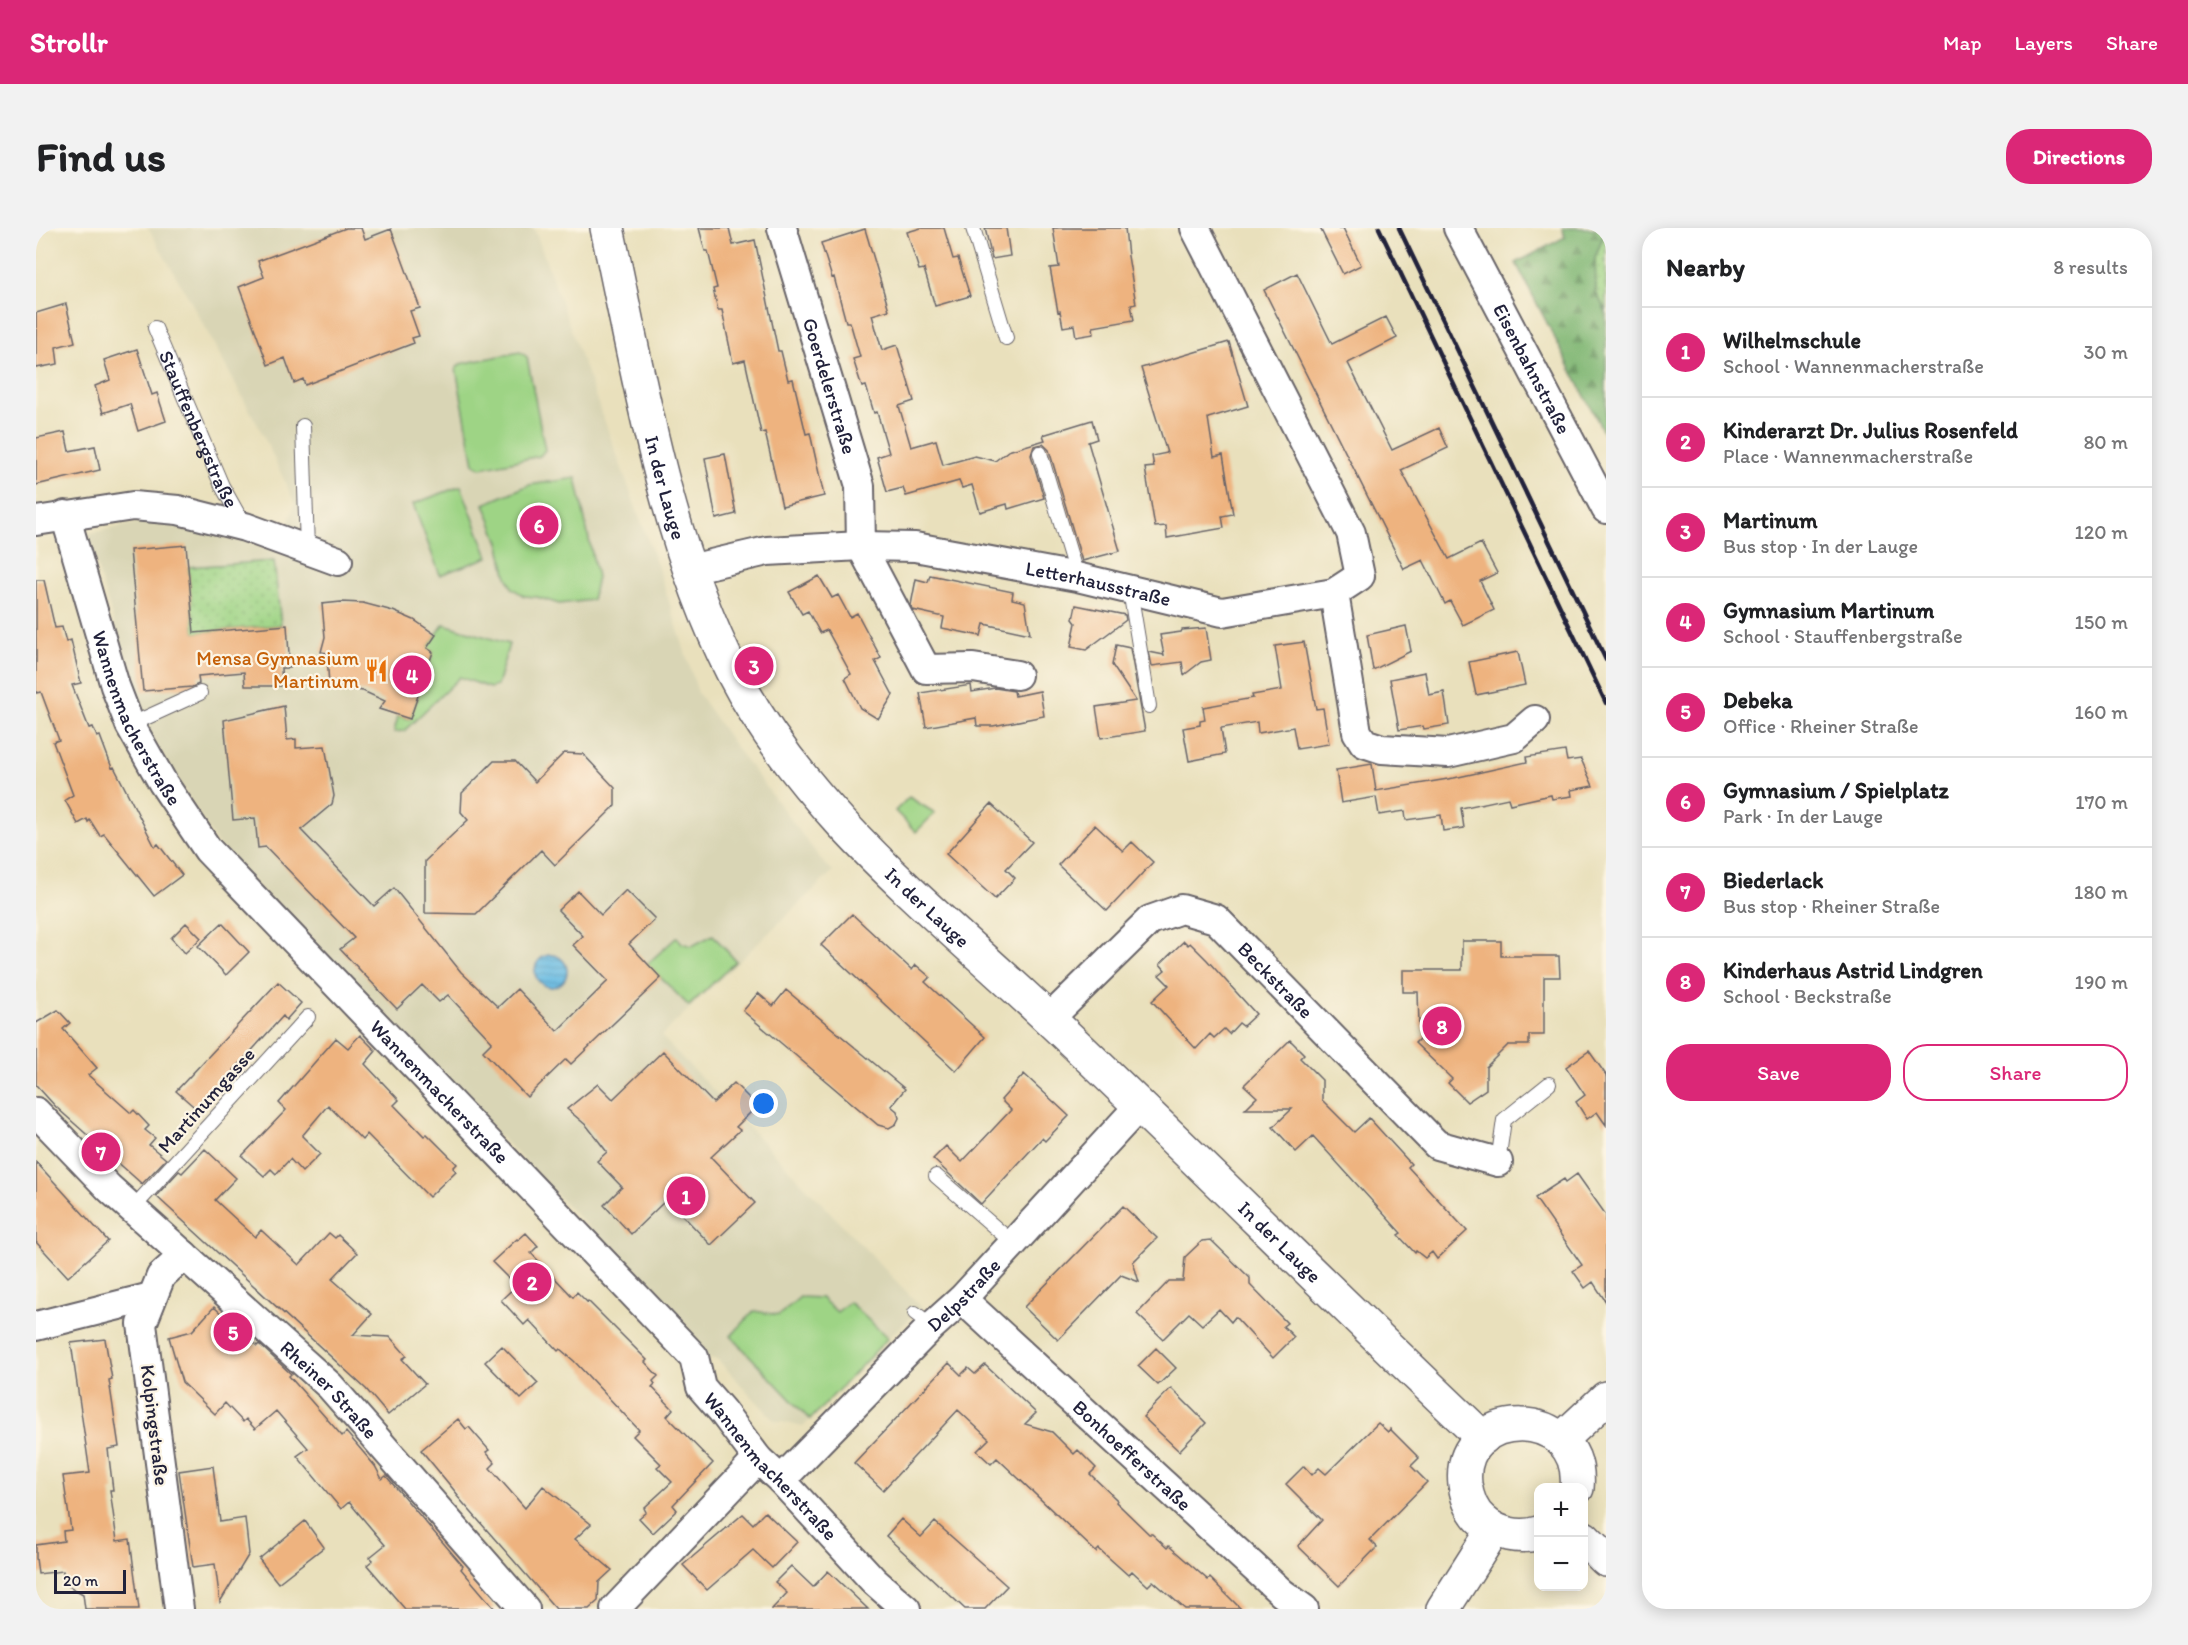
<!DOCTYPE html>
<meta charset="utf-8">
<style>
:root{--surface:#fff;--page:#f2f2f2;--text:#202124;--muted:#757577;--line:#e0e0e0;--accent:#db2777}
body{margin:0;font-family:Itim,sans-serif;background:var(--page);color:var(--text)}
.controls{position:absolute;right:18px;bottom:18px;display:grid;overflow:hidden;border-radius:12px;box-shadow:0 3px 15px #0003}
.controls button{width:54px;height:54px;display:grid;place-items:center;padding:0;border:0;border-bottom:2px solid var(--line);background:var(--surface);color:var(--text);font:30px sans-serif}
.scale{position:absolute;left:18px;bottom:15px;width:72px;box-sizing:border-box;padding-left:6px;border:3px solid #22223b;border-top:0;font-size:16px;line-height:21px;white-space:nowrap;color:#22223b;-webkit-text-stroke:4px #fcf5e5;paint-order:stroke}
.you{position:absolute;left:728px;top:876px;width:21px;height:21px;margin:-15px;border:4px solid #fff;border-radius:50%;background:#1a73e8;box-shadow:0 0 0 9px #1a73e833}
.badge{display:grid;place-items:center;width:39px;height:39px;border-radius:50%;background:var(--accent);color:#fff;font-size:20px;font-weight:700}
.pin{position:absolute;translate:-50% -50%;border:3px solid #fff;box-shadow:0 2px 6px #0006}
.list{margin:0;padding:0;list-style:none}
h2{display:flex;justify-content:space-between;align-items:center;height:78px;margin:0;padding:0 24px;font-size:26px}
h2 small{font-size:20px;font-weight:400;color:var(--muted)}
.list li{display:grid;grid-template-columns:39px 1fr auto;gap:18px;align-items:center;box-sizing:border-box;height:90px;padding:0 24px;border-top:2px solid var(--line)}
.list b{display:block;font-size:22px;white-space:nowrap}
.list p{margin:0;font-size:20px;white-space:nowrap;color:var(--muted)}
.list em{font-size:20px;font-style:normal;color:var(--muted)}
.actions{display:flex;gap:12px;padding:18px 24px}
.actions a{flex:1;padding:14px 0;border:2px solid var(--accent);border-radius:24px;text-align:center;font-size:21px;color:var(--accent)}
.actions .main{background:var(--accent);color:#fff}
.map{position:relative;flex:none;width:1570px;height:1381px;overflow:hidden;border-radius:24px}
header{display:flex;align-items:center;gap:36px;box-sizing:border-box;height:84px;padding:0 30px;background:var(--accent);color:#fff}
header strong{font-size:28px}
nav{display:flex;gap:33px;margin-inline-start:auto;font-size:21px}
.intro{display:flex;align-items:center;justify-content:space-between;box-sizing:border-box;height:144px;padding:0 36px}
h1{margin:0;font-size:42px}
.button{padding:15px 27px;border-radius:24px;background:var(--accent);color:#fff;font-size:21px;font-weight:700}
main{display:flex;gap:36px;padding:0 36px}
aside{flex:1;background:var(--surface);border-radius:24px;box-shadow:0 3px 15px #0003}
.map>svg:first-child{display:block}
.built{fill:#d9d5b5}
.grass{fill:url(#grass-dots);stroke:#607b60;stroke-width:1.5}
.forest{fill:url(#forest-firs);stroke:#506c56;stroke-width:1.5}
.green{fill:#9ed485;stroke:#607b60;stroke-width:1.5}
.water{fill:url(#water-rules);stroke:#446e8f;stroke-width:1.5}
.building{fill:#eeb37f}
.lines{fill:none;stroke-linecap:round;stroke-linejoin:round}
.lane-casing{stroke:#686468;stroke-width:16}
.street-casing{stroke:#686468;stroke-width:32}
.secondary-casing{stroke:#686468;stroke-width:36}
.lane{stroke:#fff;stroke-width:14}
.street{stroke:#fff;stroke-width:28}
.secondary{stroke:#fff;stroke-width:33}
.rail{stroke:#22223b;stroke-width:4.5}
.labels{text-anchor:middle;dominant-baseline:central;stroke-width:4.5;stroke-linejoin:round;paint-order:stroke}
.street-label{font-size:20px;fill:#22223b;stroke:#fcf5e5}
.food-label{font-size:20px;fill:#c56008;stroke:#fcf5e5;text-anchor:end}
</style>
<header>
<strong>Strollr</strong>
<nav><a>Map</a><a>Layers</a><a>Share</a></nav>
</header>
<div class="intro"><h1>Find us</h1><a class="button">Directions</a></div>
<main>
<div class="map">
<svg width="1570" height="1381" viewBox="0 0 1570 1381">
<defs>
<pattern id="grass-dots" width="8" height="8" patternUnits="userSpaceOnUse" patternTransform="scale(1.5)"><rect width="8" height="8" fill="#9ed485"/><path d="M2 2h.1M6 6h.1" fill="none" stroke="#88b674" stroke-width="1.8" stroke-linecap="round"/></pattern>
<pattern id="forest-firs" width="22" height="20" patternUnits="userSpaceOnUse" patternTransform="scale(1.5)"><rect width="22" height="20" fill="#7eb672"/><path d="M5 1l3.5 6h-7zM16 11l3.5 6h-7z" fill="#67945f"/></pattern>
<pattern id="water-rules" width="6" height="5" patternUnits="userSpaceOnUse" patternTransform="scale(1.5)"><rect width="6" height="5" fill="#67bbe3"/><path d="M0 2.5h6" fill="none" stroke="#59a0c4"/></pattern>
</defs>
<rect width="100%" height="100%" fill="#fcf5e5"/>
<filter id="ink" filterUnits="userSpaceOnUse"><feTurbulence type="fractalNoise" baseFrequency=".0167" numOctaves="2"/><feDisplacementMap in="SourceGraphic" scale="12" xChannelSelector="R" yChannelSelector="G"/><feConvolveMatrix kernelMatrix="1 2 1 2 8 2 1 2 1" color-interpolation-filters="sRGB"/></filter>
<filter id="wash" filterUnits="userSpaceOnUse"><feTurbulence type="fractalNoise" baseFrequency=".008" numOctaves="4" result="noise"/><feDisplacementMap in="SourceGraphic" scale="24" xChannelSelector="R" yChannelSelector="G"/><feGaussianBlur stdDeviation="1.35" result="paint"/><feColorMatrix in="noise" values="0 0 0 0 0 0 0 0 0 0 0 0 0 0 0 0 0 1.4 0 .05"/><feComposite in="paint" operator="in"/></filter>
<g filter="url(#wash)">
<rect width="100%" height="100%" fill="#e9e0bc"/>
<!-- built -->
<path class="built" d="M112,0H498L625,348L662,465L701,521L787,634L797,643L625,808L886,1080L852,1110L767,1199L738,1192L681,1131L658,1129L605,1054L181,615L110,499L51,306L120,291L244,321L259,275L226,205L154,72Z"/>
<!-- grass -->
<path class="grass" d="M1570,2V84L1560,64L1559,30Z
M238,333L245,397L158,405L152,339Z"/>
<!-- forest -->
<path class="forest" d="M1526,0H1570L1559,30L1560,64L1570,84V209L1480,35L1529,9Z"/>
<!-- green -->
<path class="green" d="M484,124L491,129L509,222L504,228L445,240L438,236L420,141L424,136Z
M540,250L561,349L556,372L523,376L501,369L488,368L476,360L470,346L464,317L448,276L493,257Z
M425,258L452,329L404,347L377,276Z
M408,396L473,416L461,458L454,460L424,449L368,503L358,504L362,488L374,491L397,424L391,420Z
M873,569L899,585L880,604L859,583Z
M677,707L700,733L653,778L611,736L641,709L646,715L656,718Z
M764,1069L785,1070L801,1084L813,1074L852,1110L774,1192L695,1108L718,1083L743,1087Z"/>
<!-- water -->
<path class="water" d="M499 743a16 16 0 1 1 32 0a16 16 0 1 1-32 0Z"/>
<g id="blocks">
<!-- building -->
<path class="building" d="M310,0H325L329,11L355,1L384,80L374,83L383,108L376,110L378,115L269,157L267,151L258,155L249,130L232,137L203,59L228,49L222,33Z
M663,0H693L697,17L719,12L742,123H745L752,152L757,151L770,206L774,205L788,268L746,278L729,204L725,205L709,132L697,135L686,82H682L677,61L681,60L672,23H669Z
M885,0H908L917,31L922,30L934,68L899,78L888,41L883,42L871,4Z
M949,0H970L974,28L956,31Z
M1017,0H1089L1092,28L1100,76L1095,77L1098,92L1057,99L1058,106L1040,109L1038,97L1027,99L1024,83L1022,84L1014,40L1023,39Z
M1284,0H1307L1325,37L1307,46Z
M829,1L853,82L836,87L846,122L861,117L878,173L863,178L875,219L900,212L907,237L939,228L959,233L972,223L1009,212L1007,207L1056,192L1061,211L1052,214L1084,323L1046,333L1013,222L1007,216L998,218L995,227L1008,270L972,281L971,276L944,284L936,257L926,260L923,253L870,268L867,260L851,264L841,229L853,225L841,184L838,185L830,158L826,159L817,131L824,129L814,94H810L798,49L796,50L785,15Z
M1261,45L1296,116L1350,89L1361,110L1312,135L1356,222L1403,200L1412,220L1365,242L1413,331L1445,315L1461,345L1444,353L1458,382L1427,397L1414,373L1409,376L1387,332L1368,341L1228,62Z
M30,76L39,114L20,119L22,136L0,140V85Z
M1193,114L1212,178L1172,190L1178,229L1187,227L1197,286L1186,288L1188,300L1131,310L1130,298L1119,299L1109,240L1118,239L1116,228L1131,225L1105,140Z
M101,121L116,167L121,165L130,193L102,203L94,176L67,185L59,158L74,152L68,132Z
M29,204L33,223L59,218L64,242L0,257V210Z
M689,226L700,286L680,291L669,230Z
M150,317L158,405L251,397L254,440H245L246,458H209L208,444L162,448L163,456L156,459L107,463L94,322Z
M894,347L977,364L976,371L989,374L994,406L948,396L945,408L906,400L908,389L877,382L875,377L880,351L892,354Z
M783,348L796,370L802,367L814,389L821,385L845,430L839,433L857,467L842,491L824,480L809,450L815,446L791,402L784,405L772,383L766,386L753,364Z
M0,352H8L19,400L26,399L30,414L35,412L45,455L36,457L53,500L57,499L61,509L64,508L76,540L78,539L119,619L122,616L146,647L118,668L68,606L64,608L54,592L52,594L51,591L42,596L29,572L37,567L17,514L23,512L5,464L0,465Z
M305,374L327,375L357,383L378,392L400,407L391,420L397,424L374,491L343,481L349,473L327,463L293,458L291,425L285,424L289,409L286,376Z
M1040,377L1089,387L1090,392L1050,422L1035,419L1040,395L1037,391Z
M1370,398L1375,423L1337,442L1331,407Z
M1170,400L1175,432L1165,434L1148,447L1146,434L1116,438L1113,424L1128,427L1124,407L1145,404L1146,402Z
M1268,414L1280,481L1287,480L1293,516L1261,521L1257,499L1222,505L1221,494L1185,500L1189,526L1153,533L1147,500L1164,497V493L1169,492L1167,479L1217,470L1216,467L1246,462L1239,418Z
M1080,417L1094,420L1109,503L1065,510L1060,479L1100,473L1076,437Z
M1482,424L1489,457L1440,467L1433,434Z
M1389,444L1393,467L1408,464L1413,497L1388,501L1387,498L1363,502L1354,451Z
M935,457L936,464L959,460L978,463L979,468L1004,463L1008,488L957,498H941L940,490L890,499L884,465Z
M248,478L251,512L260,511V520L289,518L298,568L296,576L265,602L338,678L358,660L425,744L462,779L481,761L521,803L572,753L537,717L547,708L522,682L542,663L565,687L590,662L619,691L593,716L625,750L535,836L530,831L491,869L447,823L456,814L412,767L403,774L386,757L361,781L304,721L318,710L230,619L222,620L219,590L197,592L188,492Z
M1529,523L1531,533L1545,531L1557,558L1535,562L1536,568L1516,571L1515,567L1474,576L1472,570L1425,580L1428,600L1407,603L1405,587L1370,592L1369,583L1343,587L1340,569L1305,575L1300,542L1336,536L1340,563L1418,550L1491,534L1490,529Z
M528,525L547,526L579,560V578L519,637L505,622L440,686L389,685V633L432,592L425,584L426,565L458,533H479L499,554Z
M955,576L996,614L970,641L979,650L959,671L910,626Z
M1059,597L1087,623L1096,614L1117,634L1071,683L1022,637Z
M816,686L876,742L880,737L894,749L889,754L949,809L920,843L785,717Z
M150,695L165,710L149,725L135,710Z
M186,695L213,724L190,747L162,718Z
M1148,713L1152,717L1154,715L1171,732L1220,786L1207,798L1203,795L1193,806L1188,801L1178,810L1174,806L1160,821L1116,773L1133,757L1123,747L1129,742L1124,736Z
M1426,713H1465V728H1523L1524,749H1508V807H1493V817H1472L1450,839V861L1431,874L1412,855L1416,851L1379,815L1390,804L1383,797L1382,764H1367V742H1426Z
M242,754L265,775L250,792L247,788L198,842L201,845L164,884L140,863Z
M750,762L869,861L855,878L861,883L863,890L860,896L853,900L842,897L707,783L722,765L737,778Z
M22,782L34,795L27,801L61,840L52,847L95,885L98,882L113,898L109,902L119,910L113,917L130,931L106,956L20,879L0,857V795Z
M324,807L340,823L329,836L363,872L358,877L388,908L391,906L421,936L417,940L420,943L393,969L331,906L326,912L292,877L266,908L284,926L266,944L254,931L240,946L235,941L228,948L206,928L250,882L243,875L300,810L312,820Z
M1254,812L1268,826L1264,830L1286,852V872L1318,904L1333,890L1375,936L1372,939L1431,1003L1401,1031L1396,1024L1389,1030L1380,1023L1379,1025L1362,1007L1365,1005L1277,908L1260,924L1237,899L1256,881H1209L1221,869L1208,857Z
M627,823L677,875L698,855L721,878L700,899L704,902L675,929L719,975L675,1017L631,971L595,1006L568,977L586,959L561,933L571,924L551,898L531,881L562,856L577,871Z
M1553,823L1570,847V897L1561,884L1551,891L1540,874L1549,867L1530,839Z
M988,846L1033,888L1009,913L1006,910L945,976L897,931L910,918L926,934L975,882L965,872Z
M169,921L200,950L179,972L219,1009L225,1002L263,1037L293,1005L299,1010L302,1007L321,1025L296,1051L336,1086L317,1107L354,1109L371,1128L366,1131L389,1156L352,1187L330,1161L120,968L143,943L146,945Z
M0,934L72,1013L32,1049L0,1014Z
M1541,946L1570,987V1074L1557,1054L1549,1060L1537,1043L1546,1037L1499,970L1528,951L1530,954Z
M1087,978L1121,1010L1097,1034L1103,1054L1085,1047L1022,1112L988,1079Z
M490,1005L502,1018L495,1025L537,1069L541,1064L551,1074L552,1073L611,1132L609,1134L622,1148L617,1153L619,1156L616,1159L637,1181L631,1188L677,1235L637,1277L641,1282L617,1305L603,1290L610,1284L608,1280L636,1254L621,1239L625,1236L597,1208L603,1202L538,1133L524,1121L522,1123L493,1092L488,1097L465,1072L480,1058L456,1034L481,1011L482,1012Z
M1175,1012L1214,1050V1057L1251,1095L1247,1098L1258,1109L1237,1130L1199,1089L1195,1094L1183,1081L1166,1097L1153,1085L1127,1111L1101,1086L1133,1053H1147L1149,1029L1166,1013Z
M178,1079L221,1118L223,1116L255,1146L253,1148L306,1208L310,1204L339,1238L346,1251L350,1248L427,1338L425,1341L459,1381H369L331,1337L337,1332L334,1329L349,1317L313,1274L305,1281L261,1228L272,1220L240,1183L219,1201L210,1191L207,1194L189,1175L179,1186L146,1154L133,1109L156,1103Z
M69,1111L76,1151L73,1152L83,1219L72,1221L77,1262H74L81,1313L94,1311L103,1381H49L47,1366L31,1357L30,1346L27,1347V1343L2,1346L0,1330V1317L28,1313L27,1303L35,1302L27,1248L54,1245L35,1115Z
M466,1118L502,1155L485,1171L449,1134Z
M1120,1120L1140,1140L1122,1157L1102,1138Z
M913,1135L925,1147L932,1140L939,1146L949,1137L1000,1185L989,1196L1016,1204L1038,1226L1042,1222L1060,1240L1054,1246L1081,1272L1080,1274L1113,1306H1116L1131,1320L1133,1318L1172,1352L1174,1350L1205,1381H1149L1117,1353L1112,1358L1096,1343L1092,1347L1063,1321L1060,1324L961,1230L955,1236L941,1223L953,1211L922,1182L847,1262L818,1235Z
M1135,1160L1170,1195L1143,1223L1107,1189Z
M422,1191L430,1201L433,1199L453,1222L450,1224L459,1235L454,1240L489,1280L507,1258L555,1296L539,1311L576,1342L563,1354L562,1373L553,1381H520L421,1268L422,1267L385,1222Z
M1342,1195L1352,1204L1354,1201L1383,1230L1375,1238L1391,1254L1334,1312L1341,1319L1303,1358L1262,1318L1286,1292L1250,1256L1268,1238L1276,1247L1283,1240L1290,1246Z
M177,1238L184,1294L209,1290L213,1326L184,1374L179,1336L157,1339L143,1243Z
M729,1284L761,1314L736,1340L717,1322L671,1362L647,1337L707,1286L717,1296Z
M865,1291L885,1309L899,1294L971,1358L949,1381H929L850,1308Z
M269,1293L288,1319L242,1355L223,1331Z
M755,1338L777,1359L792,1343L832,1381H736L751,1365L739,1354Z"/>
</g>
</g>
<g filter="url(#ink)">
<use href="#blocks" fill-opacity="0" stroke="#686468" stroke-width="1.5"/>
<g class="lines">
<defs>
<g id="lane">
<path d="M937,0L970,110"/>
<path id="s1" d="M119,100L186,258L208,297"/>
<path d="M267,198L271,321"/>
<path d="M1004,225L1041,349"/>
<path d="M1094,362L1113,478"/>
<path d="M94,497L164,465"/>
<path d="M1462,934L1468,892L1513,856"/>
<path d="M900,948L977,1015"/>
<path d="M96,981L272,789"/>
<path d="M879,1085L896,1098"/>
</g>
<g id="street">
<path id="s2" d="M746,0L824,258L825,318L890,441L937,440L981,447"/>
<path id="s3" d="M1422,0L1570,281"/>
<path id="s4" d="M29,287L79,458L94,497L127,555L172,622L658,1129L665,1159L686,1183L722,1231L745,1252L838,1353L870,1381"/>
<path d="M0,293L97,278L142,282L209,299L302,333"/>
<path id="s5" d="M654,341L731,323L825,318L879,319L1041,349L1186,384L1298,365L1324,348L1315,305L1159,0"/>
<path d="M1298,365L1321,504L1328,515L1346,521L1412,525L1478,510L1499,492"/>
<path id="s6" d="M1013,791L1114,692L1145,681L1180,691L1401,917L1462,934"/>
<path id="s7" d="M0,884L73,960L294,1158L489,1381"/>
<path id="s8" d="M926,1071L1246,1365L1268,1381"/>
<path d="M0,1098L115,1069"/>
<path id="s9" d="M745,1252L896,1098L926,1071L1104,877"/>
<path d="M143,1381L106,1096L125,1048L148,1027"/>
<path d="M579,1381L722,1231"/>
</g>
<g id="secondary">
<path id="s10" d="M571,0C603,147 628,310 697,445C769,585 901,685 1013,791C1159,929 1301,1072 1447,1210"/>
<path d="M1525,1212L1570,1170"/>
<path d="M1502,1305C1484,1311 1461,1306 1447,1293C1436,1284 1431,1270 1429,1256C1420,1178 1549,1175 1541,1260"/>
<path d="M1548,1310L1570,1332"/>
<path d="M1407,1381L1458,1301"/>
</g>
</defs>
<!-- lane casing -->
<use href="#lane" class="lane-casing"/>
<!-- street casing -->
<use href="#street" class="street-casing"/>
<!-- secondary casing -->
<use href="#secondary" class="secondary-casing"/>
<!-- lane -->
<use href="#lane" class="lane"/>
<!-- street -->
<use href="#street" class="street"/>
<!-- secondary -->
<use href="#secondary" class="secondary"/>
<!-- rail -->
<path class="rail" d="M1343,0L1570,475
M1363,0L1570,432"/>
</g>
</g>
<!-- icons -->
<defs>
<symbol id="restaurant-bare" viewBox="-9 -9 18 18"><path d="M-5-6h1v4h1v-4h1v4h1v-4h1v5L-1.5 .5V6h-2V.5L-5-1ZM5-6V6H3V1.5H1.5Q1.5-4 5-6Z" fill="#e8710a" stroke="#fcf5e5" stroke-width="2.5" paint-order="stroke"/></symbol>
</defs>
<g fill-rule="evenodd">
<use href="#restaurant-bare" x="324" y="426" width="33" height="33"/>
</g>
<g class="labels">
<!-- street labels -->
<g class="street-label">
<text stroke="none"><textPath href="#s3" startOffset="159">Eisenbahnstraße</textPath></text>
<text stroke="none"><textPath href="#s2" startOffset="165">Goerdelerstraße</textPath></text>
<text stroke="none"><textPath href="#s1" startOffset="110">Stauffenbergstraße</textPath></text>
<text stroke="none"><textPath href="#s10" startOffset="266">In der Lauge</textPath></text>
<text stroke="none"><textPath href="#s5" startOffset="414">Letterhausstraße</textPath></text>
<text stroke="none"><textPath href="#s4" startOffset="216">Wannenmacherstraße</textPath></text>
<text stroke="none"><textPath href="#s10" startOffset="770">In der Lauge</textPath></text>
<text stroke="none"><textPath href="#s6" startOffset="296">Beckstraße</textPath></text>
<text stroke="none"><textPath href="#s4" startOffset="702">Wannenmacherstraße</textPath></text>
<text transform="translate(170 872) rotate(-48)">Martinumgasse</text>
<text stroke="none"><textPath href="#s10" startOffset="1256">In der Lauge</textPath></text>
<text stroke="none"><textPath href="#s9" startOffset="260">Delpstraße</textPath></text>
<text stroke="none"><textPath href="#s7" startOffset="404">Rheiner Straße</textPath></text>
<text transform="translate(119 1197) rotate(83)">Kolpingstraße</text>
<text stroke="none"><textPath href="#s8" startOffset="231">Bonhoefferstraße</textPath></text>
<text stroke="none"><textPath href="#s4" startOffset="1206">Wannenmacherstraße</textPath></text>
</g>
<!-- food labels -->
<g class="food-label">
<text x="323" y="430">Mensa Gymnasium<tspan x="323" dy="23">Martinum</tspan></text>
</g>
</g>
</svg>
<div class="controls">
<button>+</button>
<button>−</button>
</div>
<div class="scale">20 m</div>
<div class="you"></div>
<div class="pin badge" style="left:650px;top:968px">1</div>
<div class="pin badge" style="left:496px;top:1054px">2</div>
<div class="pin badge" style="left:718px;top:438px">3</div>
<div class="pin badge" style="left:376px;top:447px">4</div>
<div class="pin badge" style="left:197px;top:1104px">5</div>
<div class="pin badge" style="left:503px;top:297px">6</div>
<div class="pin badge" style="left:65px;top:924px">7</div>
<div class="pin badge" style="left:1406px;top:798px">8</div>
</div>
<aside>
<h2>Nearby<small>8 results</small></h2>
<ul class="list">
<li><span class="badge">1</span><div><b>Wilhelmschule</b><p>School · Wannenmacherstraße</p></div><em>30 m</em></li>
<li><span class="badge">2</span><div><b>Kinderarzt Dr. Julius Rosenfeld</b><p>Place · Wannenmacherstraße</p></div><em>80 m</em></li>
<li><span class="badge">3</span><div><b>Martinum</b><p>Bus stop · In der Lauge</p></div><em>120 m</em></li>
<li><span class="badge">4</span><div><b>Gymnasium Martinum</b><p>School · Stauffenbergstraße</p></div><em>150 m</em></li>
<li><span class="badge">5</span><div><b>Debeka</b><p>Office · Rheiner Straße</p></div><em>160 m</em></li>
<li><span class="badge">6</span><div><b>Gymnasium / Spielplatz</b><p>Park · In der Lauge</p></div><em>170 m</em></li>
<li><span class="badge">7</span><div><b>Biederlack</b><p>Bus stop · Rheiner Straße</p></div><em>180 m</em></li>
<li><span class="badge">8</span><div><b>Kinderhaus Astrid Lindgren</b><p>School · Beckstraße</p></div><em>190 m</em></li>
</ul>
<div class="actions"><a class="main">Save</a><a>Share</a></div>
</aside>
</main>
